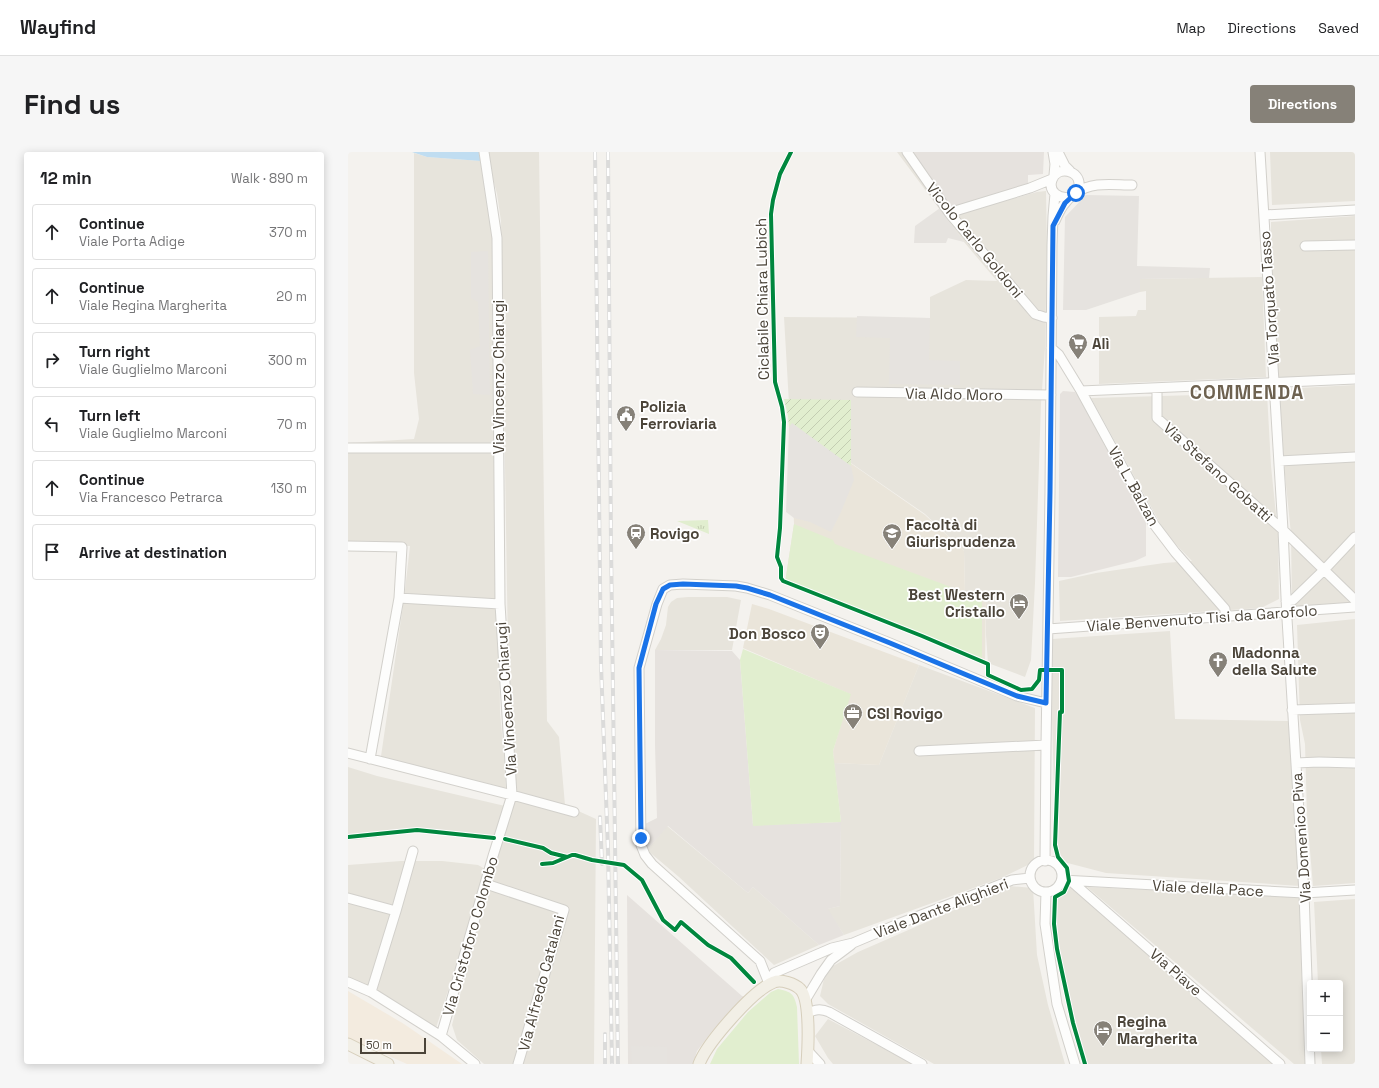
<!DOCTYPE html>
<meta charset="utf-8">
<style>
:root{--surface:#fff;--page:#f6f6f6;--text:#202124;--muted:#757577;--line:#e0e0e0;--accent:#868178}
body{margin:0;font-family:"Space Grotesk",sans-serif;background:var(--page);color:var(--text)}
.controls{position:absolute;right:12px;bottom:12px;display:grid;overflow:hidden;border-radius:4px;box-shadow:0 2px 10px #0003}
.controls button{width:36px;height:36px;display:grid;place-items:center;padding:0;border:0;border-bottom:1px solid var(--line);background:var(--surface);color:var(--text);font:20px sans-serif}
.scale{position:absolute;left:12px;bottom:10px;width:66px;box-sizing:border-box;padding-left:4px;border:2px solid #4b4439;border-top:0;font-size:11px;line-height:14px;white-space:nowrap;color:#4b4439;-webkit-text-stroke:3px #fff;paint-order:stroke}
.stop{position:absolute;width:12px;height:12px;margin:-9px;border:3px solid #1a73e8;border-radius:50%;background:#fff}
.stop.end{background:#1a73e8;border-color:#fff;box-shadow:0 1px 4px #0008}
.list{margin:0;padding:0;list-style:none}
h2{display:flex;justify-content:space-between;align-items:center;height:52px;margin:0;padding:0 16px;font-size:17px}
h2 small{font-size:13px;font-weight:400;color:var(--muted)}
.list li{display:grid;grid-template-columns:26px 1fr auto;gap:12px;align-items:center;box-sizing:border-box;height:56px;margin:0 8px 8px;padding:0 8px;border:1px solid var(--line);border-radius:4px}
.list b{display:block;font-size:15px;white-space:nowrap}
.list p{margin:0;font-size:13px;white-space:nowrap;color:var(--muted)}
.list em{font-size:13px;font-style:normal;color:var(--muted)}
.icon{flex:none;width:22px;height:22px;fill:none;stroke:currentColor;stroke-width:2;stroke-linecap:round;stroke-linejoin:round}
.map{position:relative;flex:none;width:1007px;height:912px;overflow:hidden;border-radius:4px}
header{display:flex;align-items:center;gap:24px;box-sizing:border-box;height:56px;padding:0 20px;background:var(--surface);border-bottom:1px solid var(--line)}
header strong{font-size:19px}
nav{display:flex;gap:22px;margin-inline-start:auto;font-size:14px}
.intro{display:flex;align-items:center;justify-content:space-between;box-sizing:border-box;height:96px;padding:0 24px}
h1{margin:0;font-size:28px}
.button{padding:10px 18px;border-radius:4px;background:var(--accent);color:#fff;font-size:14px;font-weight:700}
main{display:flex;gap:24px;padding:0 24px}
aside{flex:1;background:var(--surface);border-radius:4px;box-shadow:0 2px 10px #0003}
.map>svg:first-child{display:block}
.residential{fill:#e7e4dc}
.commercial{fill:#f3ebdf}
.industrial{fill:#e6e2de}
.education{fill:#eae5da}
.grass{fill:url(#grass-tufts)}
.park{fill:#e1eecf}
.garden{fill:url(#garden-furrows)}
.parking{fill:#e6e3df}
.water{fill:#c0ddf1}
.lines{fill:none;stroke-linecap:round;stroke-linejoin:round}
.minor-casing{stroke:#d2d0cb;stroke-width:11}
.major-casing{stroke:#d6cebb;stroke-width:13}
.minor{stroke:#fdfdfc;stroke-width:9}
.major{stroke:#f2efe6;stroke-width:11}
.rail-casing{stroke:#dbdbda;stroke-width:4}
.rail{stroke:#fff;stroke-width:2.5;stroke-dasharray:8;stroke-linecap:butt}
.cycleway-casing{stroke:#fff;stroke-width:6}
.cycleway{stroke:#00873e;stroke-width:4}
.route{stroke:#1a73e8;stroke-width:5}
.labels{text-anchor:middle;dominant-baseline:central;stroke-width:3.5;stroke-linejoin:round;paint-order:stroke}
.street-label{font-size:15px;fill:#4b4439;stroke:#fff}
.poi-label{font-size:15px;font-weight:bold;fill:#4b4439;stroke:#fff;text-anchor:start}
.district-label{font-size:19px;font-weight:bold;letter-spacing:1px;fill:#6e6250;stroke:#fff}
</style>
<header>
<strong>Wayfind</strong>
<nav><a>Map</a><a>Directions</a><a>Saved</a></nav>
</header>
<div class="intro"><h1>Find us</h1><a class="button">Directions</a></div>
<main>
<aside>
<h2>12 min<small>Walk · 890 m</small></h2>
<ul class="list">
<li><svg class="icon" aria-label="ahead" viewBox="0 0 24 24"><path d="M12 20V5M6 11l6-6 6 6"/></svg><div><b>Continue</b><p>Viale Porta Adige</p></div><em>370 m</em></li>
<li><svg class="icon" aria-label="ahead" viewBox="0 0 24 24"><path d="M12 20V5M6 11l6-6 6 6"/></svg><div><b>Continue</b><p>Viale Regina Margherita</p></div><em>20 m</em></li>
<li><svg class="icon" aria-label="right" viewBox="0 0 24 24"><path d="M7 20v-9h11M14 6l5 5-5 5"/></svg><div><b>Turn right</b><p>Viale Guglielmo Marconi</p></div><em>300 m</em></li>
<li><svg class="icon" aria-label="left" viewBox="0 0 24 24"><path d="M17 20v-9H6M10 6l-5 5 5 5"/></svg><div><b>Turn left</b><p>Viale Guglielmo Marconi</p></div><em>70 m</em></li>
<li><svg class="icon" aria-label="ahead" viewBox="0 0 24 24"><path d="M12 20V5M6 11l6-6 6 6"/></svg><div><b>Continue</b><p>Via Francesco Petrarca</p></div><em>130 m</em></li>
<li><svg class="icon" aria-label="arrive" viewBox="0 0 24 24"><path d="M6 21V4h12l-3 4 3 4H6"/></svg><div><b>Arrive at destination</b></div></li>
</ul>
</aside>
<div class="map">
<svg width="1007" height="912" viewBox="0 0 1007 912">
<defs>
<pattern id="grass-tufts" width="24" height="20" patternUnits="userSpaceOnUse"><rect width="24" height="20" fill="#e1eecf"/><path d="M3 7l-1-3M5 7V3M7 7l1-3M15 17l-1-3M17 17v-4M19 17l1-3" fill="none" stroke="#c3cdb2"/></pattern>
<pattern id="garden-furrows" width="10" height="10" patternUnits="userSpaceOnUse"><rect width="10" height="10" fill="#e1eecf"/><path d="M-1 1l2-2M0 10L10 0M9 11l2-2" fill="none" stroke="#c3cdb2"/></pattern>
</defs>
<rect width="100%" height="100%" fill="#f4f2ee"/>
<!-- residential -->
<path class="residential" d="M138,0H191L199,569L211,585L217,653L248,667L246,912H136L109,888L104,873L167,636L161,559L153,69L149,42Z
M549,0H565L607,63L689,40L698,39L699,95L697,196L693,252L687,431L683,508L677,525L640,511L638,483V443L617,441L616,399L577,362L442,269L436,165L582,166V145L618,128L649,129L616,90Z
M922,0H1007V49L924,53Z
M66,1L79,5L133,9L144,73L147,115L152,561L157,613L158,638L32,611L56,447L62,394H0V291L66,287L71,267L66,221Z
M1007,64V222L929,226L923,119V70Z
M914,125L918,225L751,232V165L788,164L790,158H798V139L792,140V127Z
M1007,233V453L944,459L943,382L936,313L931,237Z
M919,241L923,314L930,382L931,447L913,456L712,469L711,429L748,421L816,411L844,409L818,382L743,246Z
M340,445H379L393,448L384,498H307L313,487L318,473L320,455L323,450L329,446Z
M1007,467V731L965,734L959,663L957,592L952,568L949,473Z
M822,479L827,567L940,569L944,594L946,663L952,734L758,721L708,708L703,531L704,487Z
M571,513L687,556L686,710L653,726L496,783L479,757L492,754L493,670L486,611L531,613Z
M0,615L29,624L157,654L148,687L72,680L8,688H0Z
M319,674L400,741L405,735L471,793L426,813L331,725L299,698Z
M53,709H94L130,713L139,718L87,879L0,826V713Z
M721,732L930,912H740L715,825L710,784L707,743Z
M661,734L685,736L689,803L700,853L717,912H586L480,852L472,844L476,827L485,814L510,800Z
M739,735L952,745L958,912H946Z
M1007,747V912H974L973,897H992V831H970L966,750Z
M480,867L565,912H485L480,906L467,884Z"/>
<!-- commercial -->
<path class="commercial" d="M0,839L56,872L114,912H59L0,886Z"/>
<!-- industrial -->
<path class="industrial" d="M565,0H696L695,22L680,23V34L603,57Z
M715,239L727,240L732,247L798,371V404L787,409L723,425H710L712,242Z
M307,498L384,499L392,508L405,673L493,670L492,754L480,757L496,783L471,793L405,735L400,741L320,674L299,698L297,672L309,666L307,593Z
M279,743L394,844L397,845L365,878L349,899L345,912H280Z"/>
<!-- education -->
<path class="education" d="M442,269L577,363L616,399L617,441L638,443L637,511L437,431L446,372Z
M404,452L421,457L571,513L531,613L486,611L485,599L502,542L395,496Z"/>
<!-- grass -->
<path class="grass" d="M360,368L361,382L329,369Z"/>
<!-- park -->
<path class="park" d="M446,372L485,388L487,392L603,435L617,442L634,444V506L437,431Z
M395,497L503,542L485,599L493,670L405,674L392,508Z
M430,837C443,840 446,841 449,855L451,912H362L369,897L400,860L423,840Z"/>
<!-- garden -->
<path class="garden" d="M436,247L503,248V314L441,275L440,264Z"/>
<!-- parking -->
<path class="parking" d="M738,43L791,44L789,114L862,116L861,126L792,127V140L738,158H715L717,65Z
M592,56L616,90L600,86L598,91H566L567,74Z
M140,99L142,243L125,242L122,198L132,194L130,150L123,146V100Z
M509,164L582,166L581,208L612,209V233L541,232L542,186L508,185Z
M444,271L503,314L506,328L493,360L483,380L462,370L446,366L438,360L441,275Z
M283,894L319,895V912H284Z"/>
<!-- water -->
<path class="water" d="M64,0H131L133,9L79,5Z"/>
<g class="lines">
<defs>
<path id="minor" d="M559,0L602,62L687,162L696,165L704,166
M705,0L707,12L706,23
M710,0L717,14L722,19
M912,0L935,378L939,467L956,741L962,912
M728,41C744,29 765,33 784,33
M607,59L682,36L704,27
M916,63L1007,58
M707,69C710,62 713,55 718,50C722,44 730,42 731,34C733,18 709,13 704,28C700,40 711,47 722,45
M957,94L1007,93
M703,196L711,203L733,239L805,371L827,400L877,457V464
M809,237V266L935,378L1007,448
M733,239L1007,227
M509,240L703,243
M0,296H150
M931,309L1007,305
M0,394L54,395L51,446L22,607
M51,446L152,452
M938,449L945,448L976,418L1007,385
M700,477L1007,455
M944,558L1007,556
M571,599L698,593
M0,601L164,643L226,660
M948,611L971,610L1007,611
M682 724a16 16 0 1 1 32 0a16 16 0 1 1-32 0Z
M697,709L698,593L702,340L704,93L705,64L707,42
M714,728L956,741L1007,738
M723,729L932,912
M138,732L216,758L170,912
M698,740L697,772L709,852L727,912
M0,746L48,759
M420,829L412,809L304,712L297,703L293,693L291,516L309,452L315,437L322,433L335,432L388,434L399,436L422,443L542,491L669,544L698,551
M0,830L23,840L93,884L127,912
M418,833L426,821L484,796L505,791L550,772L664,728L682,726
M23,840L48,759L65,699
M458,847L473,822L483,808L503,793
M459,861C467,858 472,856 481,860L574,912
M93,884L145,704L164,643L152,452L149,86L136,0
M460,899L472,912"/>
<path id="major" d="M0,892L40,912
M351,912C359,891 405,838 426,830C433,827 447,832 452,837C463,847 460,897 459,912"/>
</defs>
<!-- minor casing -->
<use href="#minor" class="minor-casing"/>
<!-- major casing -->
<use href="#major" class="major-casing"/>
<!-- minor -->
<use href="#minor" class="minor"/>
<!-- major -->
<use href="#major" class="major"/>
<defs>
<path id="rail" d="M247,0L253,513L260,698L264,912
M260,0L263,392L270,912
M252,665L254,712
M257,882V912"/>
</defs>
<!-- rail casing -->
<use href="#rail" class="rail-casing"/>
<!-- rail -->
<use href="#rail" class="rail"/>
<defs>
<path id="cycleway" d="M443,0L432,22L425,48L423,62L427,230L434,255L436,270L432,376L429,405L433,415V426L435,429L574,484L640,512V523L673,538L684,537L691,528L692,518H714V560H712L707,693L710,705L719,716L721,729L716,740L707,745L706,772L709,797L725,871L737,912
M0,685L69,678L146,686
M157,687L195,696L203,701L219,705
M194,712L205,711L224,703H227L244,708L276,713L294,728L315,768L327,778L333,770L360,793L383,806L406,830"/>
</defs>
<!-- cycleway casing -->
<use href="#cycleway" class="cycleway-casing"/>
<!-- cycleway -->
<use href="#cycleway" class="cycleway"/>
</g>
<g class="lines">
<!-- route -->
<path class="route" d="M293,686L291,516L308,452L315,437L322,433L335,432L388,434L399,436L422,443L542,491L669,544L698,551L702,340L705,74L717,51L728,41"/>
</g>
<!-- icons -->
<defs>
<symbol id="supermarket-pin" viewBox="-11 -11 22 30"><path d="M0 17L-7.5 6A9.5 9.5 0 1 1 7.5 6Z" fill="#868178" stroke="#fff"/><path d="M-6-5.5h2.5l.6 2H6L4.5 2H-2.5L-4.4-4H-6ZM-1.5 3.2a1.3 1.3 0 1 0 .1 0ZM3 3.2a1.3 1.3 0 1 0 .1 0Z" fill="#fff"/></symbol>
<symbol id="civic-pin" viewBox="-11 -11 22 30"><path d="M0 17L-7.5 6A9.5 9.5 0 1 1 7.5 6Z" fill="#868178" stroke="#fff"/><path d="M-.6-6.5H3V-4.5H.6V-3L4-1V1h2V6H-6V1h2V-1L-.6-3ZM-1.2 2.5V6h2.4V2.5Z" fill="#fff"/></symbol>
<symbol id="station-pin" viewBox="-11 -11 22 30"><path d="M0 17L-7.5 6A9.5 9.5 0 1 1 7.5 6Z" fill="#868178" stroke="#fff"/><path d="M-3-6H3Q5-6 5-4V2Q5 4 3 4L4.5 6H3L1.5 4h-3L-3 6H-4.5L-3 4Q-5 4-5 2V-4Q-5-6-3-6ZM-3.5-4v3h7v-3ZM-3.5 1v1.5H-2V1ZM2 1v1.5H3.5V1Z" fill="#fff"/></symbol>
<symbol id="university-pin" viewBox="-11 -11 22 30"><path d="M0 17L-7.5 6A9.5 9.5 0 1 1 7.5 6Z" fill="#868178" stroke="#fff"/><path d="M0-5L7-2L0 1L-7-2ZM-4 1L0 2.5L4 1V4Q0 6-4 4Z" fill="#fff"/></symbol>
<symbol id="hotel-pin" viewBox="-11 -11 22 30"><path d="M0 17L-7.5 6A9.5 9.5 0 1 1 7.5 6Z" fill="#868178" stroke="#fff"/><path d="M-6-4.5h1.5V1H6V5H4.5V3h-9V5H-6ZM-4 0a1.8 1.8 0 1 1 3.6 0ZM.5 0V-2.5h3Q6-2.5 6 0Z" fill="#fff"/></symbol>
<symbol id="theatre-pin" viewBox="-11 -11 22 30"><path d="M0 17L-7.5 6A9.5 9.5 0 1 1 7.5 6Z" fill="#868178" stroke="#fff"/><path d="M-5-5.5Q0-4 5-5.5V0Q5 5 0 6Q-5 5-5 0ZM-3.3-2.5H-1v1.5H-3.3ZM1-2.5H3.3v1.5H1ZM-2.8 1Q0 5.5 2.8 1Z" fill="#fff"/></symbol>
<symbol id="church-pin" viewBox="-11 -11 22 30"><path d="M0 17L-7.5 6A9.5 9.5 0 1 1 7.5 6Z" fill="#868178" stroke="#fff"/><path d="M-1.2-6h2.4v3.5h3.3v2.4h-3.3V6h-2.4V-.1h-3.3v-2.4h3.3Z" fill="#fff"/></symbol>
<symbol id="office-pin" viewBox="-11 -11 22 30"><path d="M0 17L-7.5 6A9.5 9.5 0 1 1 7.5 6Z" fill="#868178" stroke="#fff"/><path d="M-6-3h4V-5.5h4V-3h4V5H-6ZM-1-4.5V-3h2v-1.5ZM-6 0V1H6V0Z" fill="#fff"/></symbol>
</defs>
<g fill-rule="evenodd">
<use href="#supermarket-pin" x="719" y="180" width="22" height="30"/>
<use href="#civic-pin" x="267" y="252" width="22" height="30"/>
<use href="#station-pin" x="277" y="370" width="22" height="30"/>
<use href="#university-pin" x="533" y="370" width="22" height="30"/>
<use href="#hotel-pin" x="660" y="440" width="22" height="30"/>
<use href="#theatre-pin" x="461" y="470" width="22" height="30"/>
<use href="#church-pin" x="859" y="498" width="22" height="30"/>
<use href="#office-pin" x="494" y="550" width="22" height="30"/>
<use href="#hotel-pin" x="744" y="867" width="22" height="30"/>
</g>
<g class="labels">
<!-- street labels -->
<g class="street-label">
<text transform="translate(627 88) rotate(51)">Vicolo Carlo Goldoni</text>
<text transform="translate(921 146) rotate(-94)">Via Torquato Tasso</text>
<text transform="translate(414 147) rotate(-91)">Ciclabile Chiara Lubich</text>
<text transform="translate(150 225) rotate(-90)">Via Vincenzo Chiarugi</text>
<text transform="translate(606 242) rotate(1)">Via Aldo Moro</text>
<text transform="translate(870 320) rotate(42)">Via Stefano Gobatti</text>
<text transform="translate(786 334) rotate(61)">Via L. Balzan</text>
<text transform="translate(854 466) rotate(-4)">Viale Benvenuto Tisi da Garofolo</text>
<text transform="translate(158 547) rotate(-94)">Via Vincenzo Chiarugi</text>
<text transform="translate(953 686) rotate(-94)">Via Domenico Piva</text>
<text transform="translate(860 736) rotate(3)">Viale della Pace</text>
<text transform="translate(593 756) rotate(-21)">Viale Dante Alighieri</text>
<text transform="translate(122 784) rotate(-74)">Via Cristoforo Colombo</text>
<text transform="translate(828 820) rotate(41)">Via Piave</text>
<text transform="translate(193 831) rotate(-75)">Via Alfredo Catalani</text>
</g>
<!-- poi labels -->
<g class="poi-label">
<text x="744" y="191">Alì</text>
<text x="292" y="254">Polizia<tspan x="292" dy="17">Ferroviaria</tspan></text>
<text x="558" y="372">Facoltà di<tspan x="558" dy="17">Giurisprudenza</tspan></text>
<text x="302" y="381">Rovigo</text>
<text x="657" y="442" text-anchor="end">Best Western<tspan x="657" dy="17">Cristallo</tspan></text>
<text x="458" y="481" text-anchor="end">Don Bosco</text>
<text x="884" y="500">Madonna<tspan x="884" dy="17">della Salute</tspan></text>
<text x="519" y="561">CSI Rovigo</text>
<text x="769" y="869">Regina<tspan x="769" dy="17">Margherita</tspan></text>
</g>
<!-- district labels -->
<g class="district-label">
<text x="899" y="240">COMMENDA</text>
</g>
</g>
</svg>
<div class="controls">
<button>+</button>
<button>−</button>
</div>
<div class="scale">50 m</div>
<div class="stop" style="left:728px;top:41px"></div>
<div class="stop end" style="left:293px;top:686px"></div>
</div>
</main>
